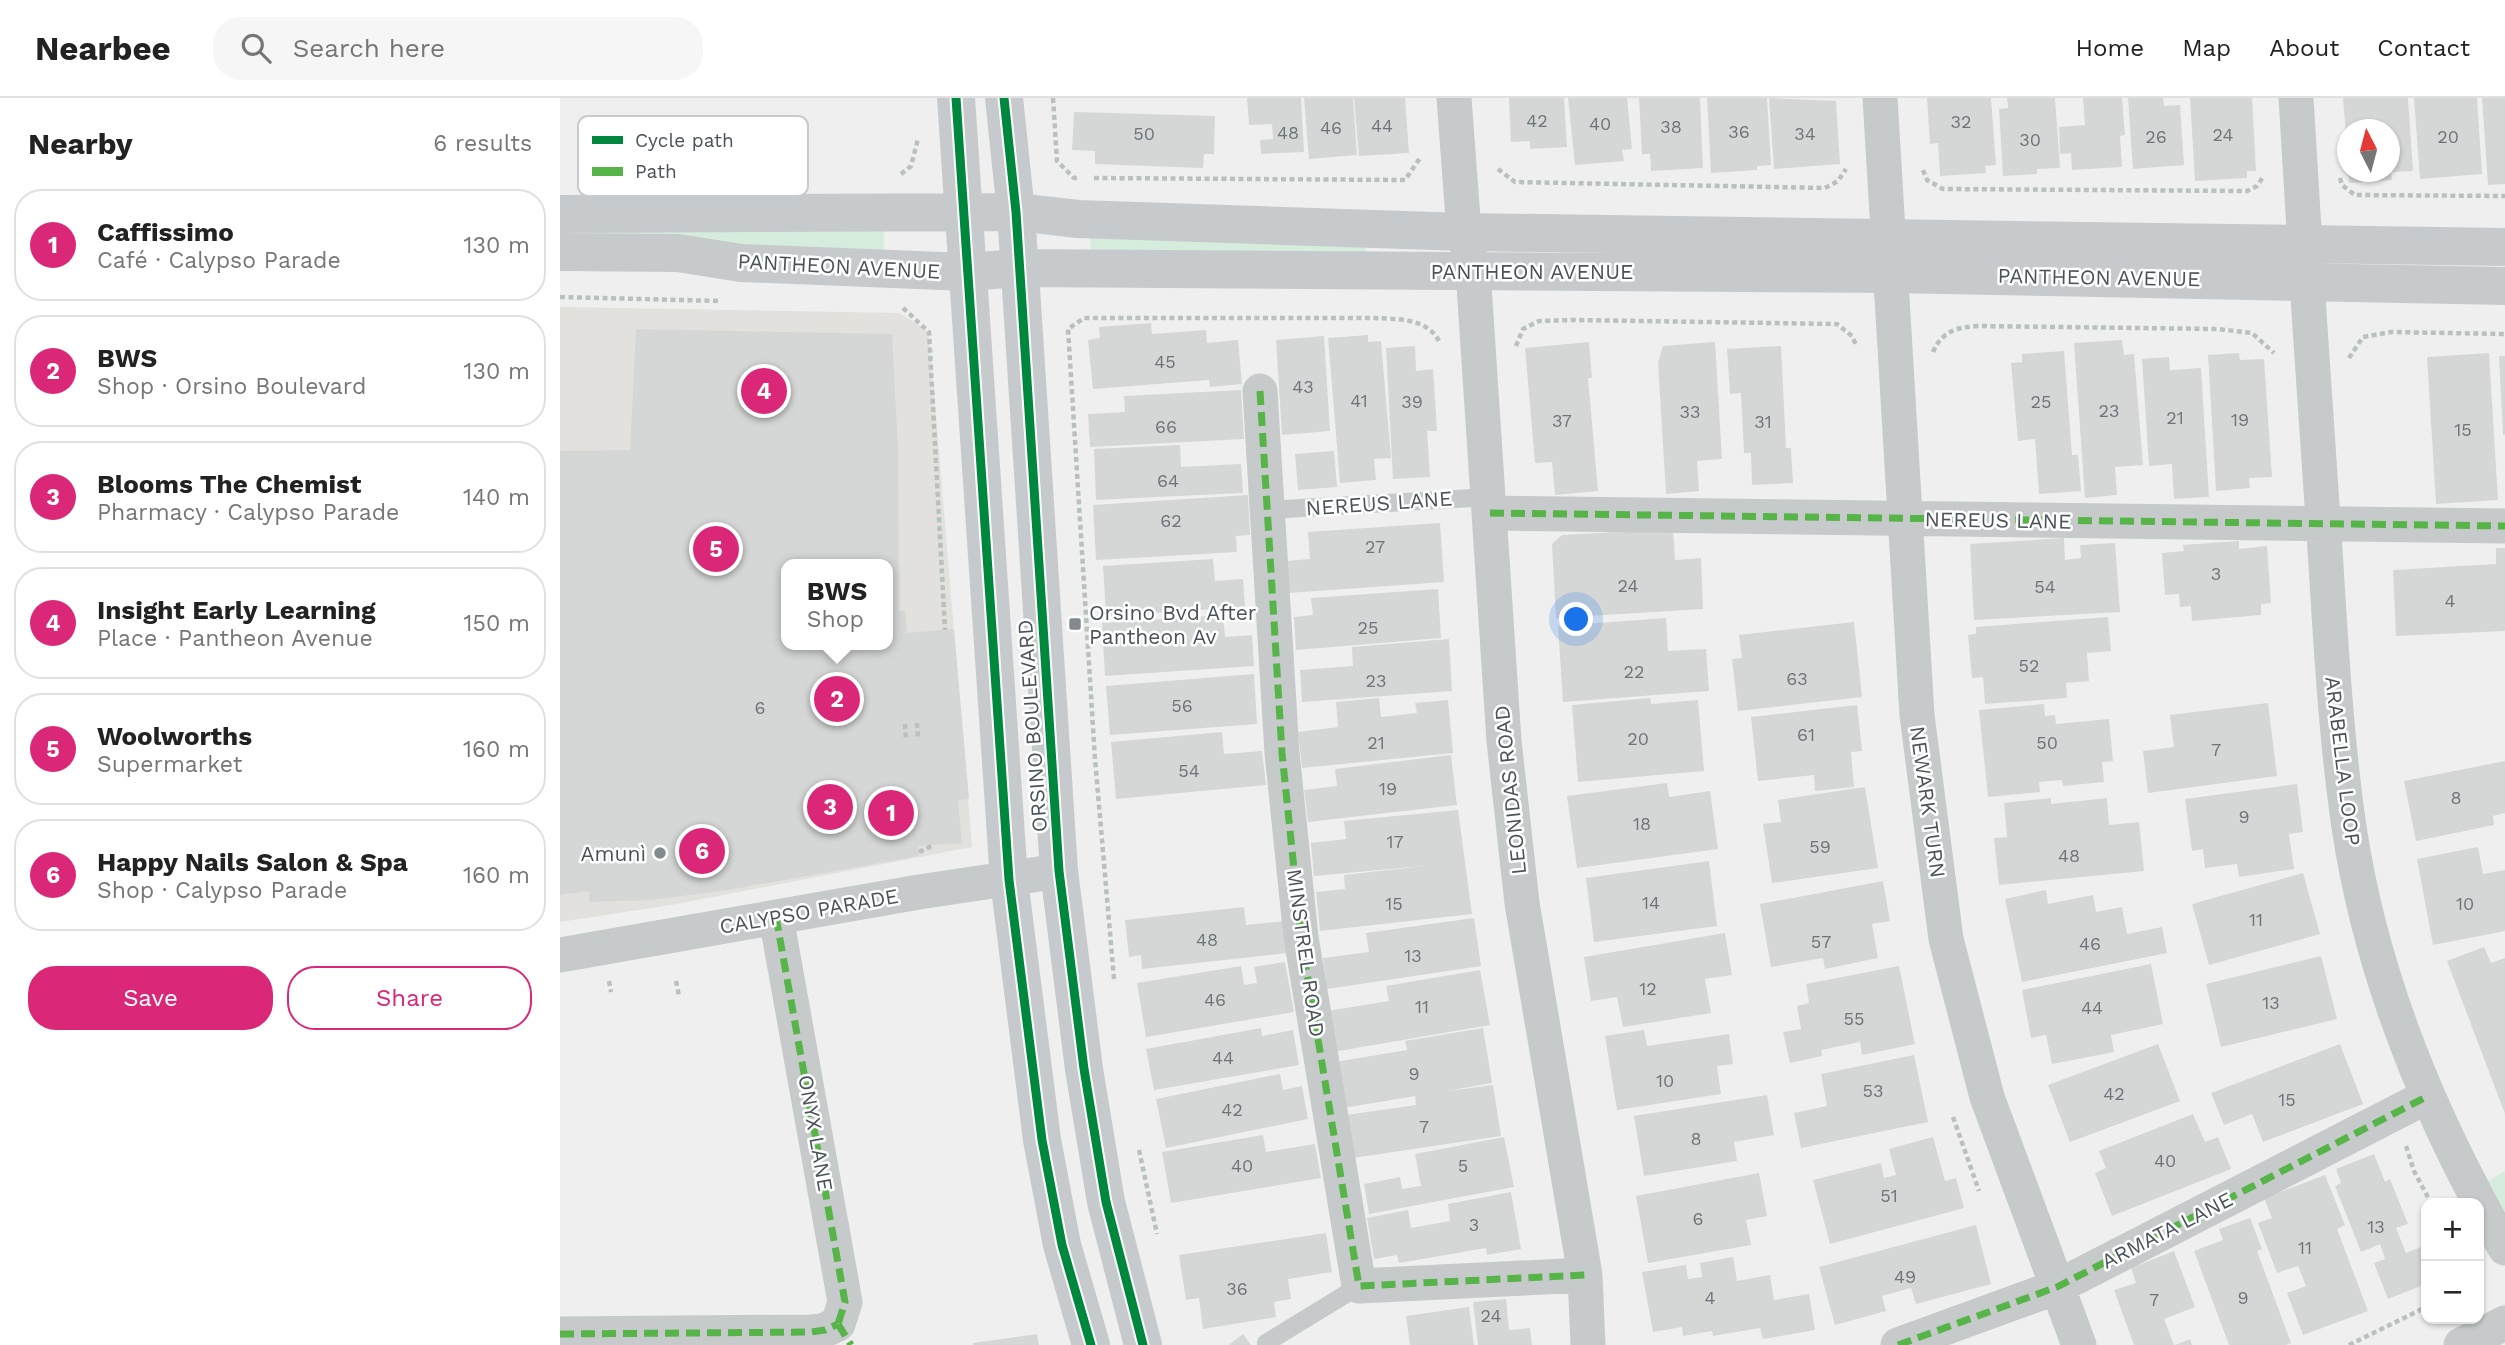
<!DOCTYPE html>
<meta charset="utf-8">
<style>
:root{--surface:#fff;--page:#f6f6f6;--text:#222;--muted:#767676;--line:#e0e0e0;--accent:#db2777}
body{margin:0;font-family:"Work Sans",sans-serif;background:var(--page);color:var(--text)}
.controls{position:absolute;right:21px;bottom:21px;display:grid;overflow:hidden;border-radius:14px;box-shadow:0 2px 5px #0004}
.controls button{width:63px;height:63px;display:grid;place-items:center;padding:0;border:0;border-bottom:2px solid var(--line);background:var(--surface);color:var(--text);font:35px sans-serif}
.compass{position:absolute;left:1777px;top:21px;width:63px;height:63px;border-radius:50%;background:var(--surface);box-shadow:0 2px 5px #0004;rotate:354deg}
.you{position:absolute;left:1017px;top:522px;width:24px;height:24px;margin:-18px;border:5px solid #fff;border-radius:50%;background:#1a73e8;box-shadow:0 0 0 10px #1a73e833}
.badge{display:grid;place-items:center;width:46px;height:46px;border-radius:50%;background:var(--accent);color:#fff;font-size:23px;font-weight:700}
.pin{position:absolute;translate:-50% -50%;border:4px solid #fff;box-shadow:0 2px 7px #0006}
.popup{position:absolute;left:221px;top:461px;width:112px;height:91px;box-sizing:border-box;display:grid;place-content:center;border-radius:14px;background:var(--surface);filter:drop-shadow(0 2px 5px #0005);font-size:23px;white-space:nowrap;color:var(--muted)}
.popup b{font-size:26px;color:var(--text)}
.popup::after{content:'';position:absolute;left:50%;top:100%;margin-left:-14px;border:14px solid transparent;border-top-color:var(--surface)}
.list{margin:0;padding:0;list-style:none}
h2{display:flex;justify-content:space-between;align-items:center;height:91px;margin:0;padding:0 28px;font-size:30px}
h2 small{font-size:23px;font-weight:400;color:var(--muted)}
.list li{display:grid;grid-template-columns:46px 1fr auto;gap:21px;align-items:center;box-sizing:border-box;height:112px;margin:0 14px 14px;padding:0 14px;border:2px solid var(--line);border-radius:28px}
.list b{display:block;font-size:26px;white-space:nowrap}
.list p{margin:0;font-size:23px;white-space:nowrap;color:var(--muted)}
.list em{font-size:23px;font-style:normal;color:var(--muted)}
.actions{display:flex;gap:14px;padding:21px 28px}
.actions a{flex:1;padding:16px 0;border:2px solid var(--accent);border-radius:28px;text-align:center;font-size:24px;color:var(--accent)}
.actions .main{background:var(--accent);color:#fff}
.icon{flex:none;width:38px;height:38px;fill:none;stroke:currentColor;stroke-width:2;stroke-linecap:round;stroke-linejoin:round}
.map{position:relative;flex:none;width:1945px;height:1247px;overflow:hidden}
header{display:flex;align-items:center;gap:42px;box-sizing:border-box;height:98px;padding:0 35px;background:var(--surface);border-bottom:2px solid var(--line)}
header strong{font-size:33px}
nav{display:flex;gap:38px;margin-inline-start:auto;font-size:24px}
.search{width:490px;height:63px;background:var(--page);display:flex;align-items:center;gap:18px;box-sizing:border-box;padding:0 24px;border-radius:28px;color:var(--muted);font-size:26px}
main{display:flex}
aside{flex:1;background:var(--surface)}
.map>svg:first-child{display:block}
.commercial{fill:#e3e1dd;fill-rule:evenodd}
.green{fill:#d6ecdc}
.building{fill:#d5d7d7;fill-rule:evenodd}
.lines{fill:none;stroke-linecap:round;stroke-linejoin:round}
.path{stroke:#b8c1bd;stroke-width:4.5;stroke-dasharray:5 3.5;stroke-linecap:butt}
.lane{stroke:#c7caca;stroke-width:18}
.street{stroke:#c7caca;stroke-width:35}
.secondary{stroke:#c7cacc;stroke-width:38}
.quiet{stroke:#57b448;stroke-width:7;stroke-dasharray:14 7;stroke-linecap:butt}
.cycleway-casing{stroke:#fff;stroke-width:13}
.cycleway{stroke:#00873e;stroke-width:9}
.poi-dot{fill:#838a8e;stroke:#fff;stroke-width:2.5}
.labels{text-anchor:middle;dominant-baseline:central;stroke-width:5;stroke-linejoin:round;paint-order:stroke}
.number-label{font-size:18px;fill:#6e757a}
.street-label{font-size:21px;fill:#495359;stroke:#fff}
.poi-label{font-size:21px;fill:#495359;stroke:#fff;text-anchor:start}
.key{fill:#fff;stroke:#c8cbcd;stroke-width:2}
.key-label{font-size:19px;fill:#495359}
</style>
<header>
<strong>Nearbee</strong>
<div class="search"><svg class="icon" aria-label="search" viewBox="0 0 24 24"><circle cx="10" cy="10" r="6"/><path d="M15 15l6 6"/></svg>Search here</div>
<nav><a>Home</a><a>Map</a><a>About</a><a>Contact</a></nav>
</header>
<main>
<aside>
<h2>Nearby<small>6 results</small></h2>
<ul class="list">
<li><span class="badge">1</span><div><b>Caffissimo</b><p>Café · Calypso Parade</p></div><em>130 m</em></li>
<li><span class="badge">2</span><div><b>BWS</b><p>Shop · Orsino Boulevard</p></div><em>130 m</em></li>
<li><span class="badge">3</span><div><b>Blooms The Chemist</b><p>Pharmacy · Calypso Parade</p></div><em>140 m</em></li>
<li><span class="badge">4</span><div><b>Insight Early Learning</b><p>Place · Pantheon Avenue</p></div><em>150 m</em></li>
<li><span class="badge">5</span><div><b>Woolworths</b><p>Supermarket</p></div><em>160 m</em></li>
<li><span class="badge">6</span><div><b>Happy Nails Salon &amp; Spa</b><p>Shop · Calypso Parade</p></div><em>160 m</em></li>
</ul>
<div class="actions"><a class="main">Save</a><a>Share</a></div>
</aside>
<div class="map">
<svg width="1945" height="1247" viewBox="0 0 1945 1247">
<rect width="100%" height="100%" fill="#efefef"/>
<!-- commercial -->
<path class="commercial" d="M0,209L340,215L369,234L412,749L111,807L0,824ZM226,466H328V547H226Z"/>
<!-- green -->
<path class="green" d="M26,128L324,130V158L27,143Z
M530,137L805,146L806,156L531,157Z
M1945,1073V1114L1928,1083Z"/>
<!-- building -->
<path class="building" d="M687,0H741L744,54L701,56L700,42L713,41L712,26L689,27Z
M744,0H793L797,57L749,61Z
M794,0H845L849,55L799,58Z
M949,0H1004L1007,49L970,51V43L951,44Z
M1008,0H1067L1072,51L1062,52L1064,63L1015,67Z
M1079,0H1140L1143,70L1091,73L1090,56H1082Z
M1147,0H1207L1211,67L1197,68V72L1151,75Z
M1209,0L1276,3L1280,66L1214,71Z
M1367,0H1431L1436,67L1425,68L1426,75L1380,78L1378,45L1370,46Z
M1447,0H1495L1500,70L1477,71V76L1443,78L1439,11L1448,10Z
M1523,0H1562L1565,37L1560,38L1562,69L1512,72L1511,55L1500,56L1499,29L1525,27Z
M1568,0H1603L1604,8L1620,7L1624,67L1573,71Z
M1630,0H1692L1696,73H1687V80L1635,83Z
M1783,0H1848L1853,73L1831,74L1832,82L1789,85L1788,74H1829V32H1787L1786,37Z
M1854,0H1917L1922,76L1860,81Z
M1922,0H1945V86L1928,87Z
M514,14L655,18L654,56H644L643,70L535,66V53L512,52Z
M591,225L592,236L646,232L647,245L678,242L682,286L650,289L649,282L533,291L528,242L540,240L539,229Z
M76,231L332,236L338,350L339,513H345L347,535L394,531L409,701L398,702L402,745L358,748L359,758L168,792L91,802L29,804V793L0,797V353L70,352ZM226,466H328V547H226Z
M808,237V244L821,243L831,360L814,361L816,382L780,385L768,240Z
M764,238L770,333L722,337L716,242Z
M1562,242L1564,257L1574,256L1583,367L1555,369L1557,397L1525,400L1514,245Z
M1029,244L1032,280H1028L1038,393L995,397L992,364L975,365L965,250Z
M1155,244L1162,361L1137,363L1139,393L1106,396L1098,265L1103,248Z
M855,248L856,273L873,271L877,333H867L870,379L833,381L826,250Z
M1221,248L1226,350H1231L1233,385L1192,387L1191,355H1184L1181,295L1170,296L1167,251Z
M1504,253L1512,357H1518L1521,393L1479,396L1475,341L1458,343L1451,265L1462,264V256Z
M1679,255L1680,262L1704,261L1712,379L1689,380L1690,390L1656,393L1648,257Z
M1929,255L1938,402L1876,406L1867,259Z
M1939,258H1945V337H1943Z
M1609,259L1610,272L1641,270L1649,399L1614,401L1612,366L1589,368L1582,261Z
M681,292L684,341L530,349L528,316L565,314L564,298Z
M620,347L621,369L681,366L683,395L536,402L534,351Z
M774,353L777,389L738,392L735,356Z
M688,397L690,437L676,438L677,454L536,462L533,407Z
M880,425L884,484L728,495L726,463L750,461L748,434Z
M1113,431L1115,462L1141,460L1143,511L996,520L992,446L1002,437Z
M1504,440L1505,462L1521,460L1520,447L1555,445L1560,514L1414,522L1410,446Z
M1679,443V451L1707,448L1711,505L1701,506V517L1632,523L1631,508L1620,509L1619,496L1605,497L1602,455L1624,453L1623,447Z
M1936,450H1945V533L1836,538L1833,472L1936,466Z
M653,461L655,483L683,481L685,509L546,518L543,468Z
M878,491L881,540L736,552L734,519L753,517L751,500Z
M663,517L665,539L692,537L694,568L545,578L542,525Z
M1548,519L1551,553L1527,555L1529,583L1506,585L1507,600L1425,606L1423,579L1412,580L1408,537L1416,536V529Z
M1106,520L1108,553L1146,551L1149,593L1003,604L998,528Z
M1294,524L1302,599L1178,613L1172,561L1182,560L1179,537Z
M889,541L892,593L742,604L740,572L793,568L792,549Z
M694,576L697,626L550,637L546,588Z
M819,600L821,619L857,615L855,605L888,602L893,655L742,670L738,634L778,629L776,604Z
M1090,600L1091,606L1138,602L1144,673L1018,684L1012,607Z
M1708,605L1717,678L1588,695L1583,653L1614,649L1610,617Z
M1484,606L1485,618L1495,617L1496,626L1549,621L1553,663L1542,664L1544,684L1503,688L1502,682L1479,684L1480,694L1428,699L1419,612Z
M1297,607L1302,653L1291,654L1294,689L1255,693L1254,677L1198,683L1191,619Z
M662,634L664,656L702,653L706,687L556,701L551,644Z
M891,657L897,707L748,724L744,692L777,688L775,671Z
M1945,663V715L1933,718L1934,727L1856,743L1844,683Z
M1107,685L1109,699L1150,693L1158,751L1017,770L1007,698Z
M1737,686L1743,734L1729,736L1734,771L1679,779L1677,766L1645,770L1643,751L1632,753L1625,701Z
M1305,689L1318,770L1212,785L1203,726L1221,724L1218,702Z
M1491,700V706L1547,700L1549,727L1579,724L1584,773L1439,787L1434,740L1447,739L1444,705Z
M898,712L912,816L760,833L756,794L785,791L784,777L864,768L754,778L751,745L786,741L784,723Z
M1918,749L1923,776L1945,772V833L1873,847L1857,761Z
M1149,763L1157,828L1034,844L1026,780Z
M1743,775L1760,836L1649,867L1632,806Z
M1323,783L1330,823L1312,826L1318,860L1265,871L1263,860L1211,869L1200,806Z
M1486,792L1488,806L1533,797L1536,814L1562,809L1567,836L1602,829L1607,855L1462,884L1445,801Z
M684,809L686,827L725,823L728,855L582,871L581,857L569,859L565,822Z
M914,820L921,868L767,891L763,860L809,854L806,835Z
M1165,835L1172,877L1145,881L1151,915L1063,929L1057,899L1031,903L1024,859Z
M1924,849L1931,865L1945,860V1016L1887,863Z
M1761,858L1777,921L1661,949L1646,886Z
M725,864L734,914L586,939L577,885L681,868L684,887L697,885L694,869Z
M1591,866L1603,926L1551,937L1554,954L1492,966L1486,937L1471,940L1462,892Z
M1339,868L1355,946L1302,957L1300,944L1261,952L1262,958L1230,965L1223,934L1241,931L1237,908L1249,905L1246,886Z
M920,872L930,927L773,954L767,913L829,903L826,888Z
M701,930L702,938L733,932L739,967L594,992L586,951Z
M923,930L932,985L888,993L933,987L941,1038L793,1060L786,1017L856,1007L855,998L783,1010L775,964L847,952L845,943Z
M1084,932L1087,948L1169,936L1173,966L1157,968L1161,996L1057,1012L1045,938Z
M1598,946L1620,1003L1510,1044L1488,987Z
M1780,946L1803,1006L1703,1044L1692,1016L1664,1027L1651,995Z
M1354,957L1368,1024L1241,1050L1234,1015L1267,1008L1261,976Z
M720,976L723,992L742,988L748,1021L606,1050L596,1001Z
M1207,997L1214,1037L1174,1044L1177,1063L1084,1078L1074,1018Z
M1633,1016L1645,1044L1658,1039L1671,1071L1552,1118L1535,1075L1546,1070L1539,1053Z
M703,1037L706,1054L755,1046L761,1080L611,1105L602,1054Z
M944,1039L954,1089L809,1116L804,1086L840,1079L842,1091L861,1088L855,1056Z
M1373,1039L1385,1083L1396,1080L1404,1110L1270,1146L1253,1082L1321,1065L1324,1080L1336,1077L1329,1051Z
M1814,1056L1825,1084L1830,1081L1848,1126L1836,1130L1846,1155L1866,1147V1186L1828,1201L1814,1165L1825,1161L1820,1146L1801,1154L1775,1088L1781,1085L1776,1071Z
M1199,1075L1207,1118L1186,1122L1191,1147L1088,1165L1076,1098Z
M1765,1077L1785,1127L1777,1131L1808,1213L1743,1237L1727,1195L1746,1188L1738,1168L1717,1175L1698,1125L1712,1120L1704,1100Z
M951,1094L961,1151L927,1157L926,1150L839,1165L837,1157L814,1161L807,1120L848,1112L851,1130L890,1123L888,1106Z
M1690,1120L1702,1151L1697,1153L1731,1245L1726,1247H1669L1634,1153L1663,1142L1659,1131Z
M1416,1127L1431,1186L1356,1206L1351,1190L1322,1198L1326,1213L1275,1227L1259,1169Z
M766,1135L772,1174L728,1181L731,1201L714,1204L716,1219L643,1231L639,1200L626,1202L619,1157Z
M1614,1153L1635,1209L1604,1221L1614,1247H1574L1554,1192L1576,1185L1571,1170Z
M1173,1159L1177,1183L1210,1177L1214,1202L1249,1196L1255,1232L1203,1241L1200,1230L1153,1238L1152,1233L1123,1238L1122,1229L1093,1234L1082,1174L1126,1167L1128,1181L1142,1179L1140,1165Z
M946,1201L949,1232L970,1230L972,1247H918L913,1204Z
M909,1209L914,1247H850L846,1218Z
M477,1236L479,1247H413V1245Z
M683,1236L691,1247H669Z
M1630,1241L1632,1247H1615Z"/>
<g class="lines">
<!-- path -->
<path class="path" d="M493,0L497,63L514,80H518
M938,71L955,84L1265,90L1278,83L1286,71
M1363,72L1367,82L1383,91L1687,93L1697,88L1703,79
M341,76L351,68L358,41
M534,80L845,82L860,60
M1780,80L1782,87L1795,97L1945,98
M0,199L160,203
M343,210L369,234L385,532
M956,248L963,231L979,223L1014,222L1277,226L1292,238L1297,249
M1373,254C1382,233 1397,229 1419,228L1657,231L1692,235L1714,255
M1789,260L1803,239L1831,234L1945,236
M357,625L358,642
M345,626L346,643
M359,754L374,747
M554,881L535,661L508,231L524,220H814C837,221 867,220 879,243
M49,883L51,894
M116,883L119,898
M1393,1019L1419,1093
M1846,1048L1854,1073L1871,1105
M579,1052L597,1136
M1789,1247L1866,1209"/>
<!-- lane -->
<path class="lane" d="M708,412L930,399
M706,1245L799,1188"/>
<!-- street -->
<path class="street" d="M894,0L904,134L913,172L944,643L962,805L1025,1177L1028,1247
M1320,0L1357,617L1386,841L1427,999L1519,1247
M1736,0C1744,140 1753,281 1763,421C1770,524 1774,626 1789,729C1811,877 1870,1020 1945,1150
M700,293L722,655L741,839L799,1188L1025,1177
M930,415L1945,428
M216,819L285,1204L278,1226
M0,857L359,794L499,773
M0,1236L251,1234L265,1232L278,1226
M1338,1247L1497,1189L1868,998
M1901,1247L1945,1225"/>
<!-- secondary -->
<path class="secondary" d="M396,0L449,782L482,1042L502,1147L531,1247
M444,0L456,114L499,773L524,971L546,1104L583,1247
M0,116L456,114L518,121L904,134L1945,149
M0,154L118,155L181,165L333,171L406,174L460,170L1331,176L1945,188"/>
<!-- quiet -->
<path class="quiet" d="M700,293L722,655L741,839L799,1188L1025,1177
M930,415L1945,428
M216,819L285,1204L278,1226
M278,1226L291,1247
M0,1236L251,1234L265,1232L278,1226
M1338,1247L1497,1189L1868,998"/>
<defs>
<path id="cycleway" d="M396,0L449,782L482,1042L502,1147L531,1247
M444,0L456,114L499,773L524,971L546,1104L583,1247"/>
</defs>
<!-- cycleway casing -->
<use href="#cycleway" class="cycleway-casing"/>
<!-- cycleway -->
<use href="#cycleway" class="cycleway"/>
</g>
<!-- markers -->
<g class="poi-dot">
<rect x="508" y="519" width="14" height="14" rx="3.5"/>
<circle cx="100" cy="755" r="7"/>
</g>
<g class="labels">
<!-- number labels -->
<g class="number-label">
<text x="977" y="22">42</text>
<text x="1401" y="23">32</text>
<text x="1040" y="25">40</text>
<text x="822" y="27">44</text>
<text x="1111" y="28">38</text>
<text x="771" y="29">46</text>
<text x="1179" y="33">36</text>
<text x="728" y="34">48</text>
<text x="584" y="35">50</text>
<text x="1245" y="35">34</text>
<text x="1663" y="36">24</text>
<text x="1596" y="38">26</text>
<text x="1888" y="38">20</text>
<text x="1470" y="41">30</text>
<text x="605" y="263">45</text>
<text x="743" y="288">43</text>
<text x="799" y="302">41</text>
<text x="852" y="303">39</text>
<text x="1481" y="303">25</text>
<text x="1549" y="312">23</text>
<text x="1130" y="313">33</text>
<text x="1615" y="319">21</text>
<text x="1680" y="321">19</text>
<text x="1002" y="322">37</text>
<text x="1203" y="323">31</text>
<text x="606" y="328">66</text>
<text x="1903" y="331">15</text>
<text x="608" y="382">64</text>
<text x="611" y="422">62</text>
<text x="815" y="448">27</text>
<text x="1656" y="475">3</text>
<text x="1068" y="487">24</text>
<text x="1485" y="488">54</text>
<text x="1890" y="502">4</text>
<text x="808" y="529">25</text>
<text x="1469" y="567">52</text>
<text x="1074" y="573">22</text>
<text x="1237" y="580">63</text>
<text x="816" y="582">23</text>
<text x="622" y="607">56</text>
<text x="200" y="609">6</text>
<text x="1246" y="636">61</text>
<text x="1078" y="640">20</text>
<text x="816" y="644">21</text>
<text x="1487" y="644">50</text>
<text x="1656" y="651">7</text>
<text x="629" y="672">54</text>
<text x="828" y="690">19</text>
<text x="1896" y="699">8</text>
<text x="1684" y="718">9</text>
<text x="1082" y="725">18</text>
<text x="835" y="743">17</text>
<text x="1260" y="748">59</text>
<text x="1509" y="757">48</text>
<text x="1091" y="804">14</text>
<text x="834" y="805">15</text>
<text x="1905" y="805">10</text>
<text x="1696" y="821">11</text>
<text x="647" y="841">48</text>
<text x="1261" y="843">57</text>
<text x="1530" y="845">46</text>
<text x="853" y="857">13</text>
<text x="1088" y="890">12</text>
<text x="655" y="901">46</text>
<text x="1711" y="904">13</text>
<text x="862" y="908">11</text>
<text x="1532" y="909">44</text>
<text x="1294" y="920">55</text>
<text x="663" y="959">44</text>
<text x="854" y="975">9</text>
<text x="1105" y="982">10</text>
<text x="1313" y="992">53</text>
<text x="1554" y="995">42</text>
<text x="1727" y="1001">15</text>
<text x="672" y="1011">42</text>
<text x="864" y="1028">7</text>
<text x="1136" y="1040">8</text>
<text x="1605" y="1062">40</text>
<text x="682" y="1067">40</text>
<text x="903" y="1067">5</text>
<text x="1329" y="1097">51</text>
<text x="1138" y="1120">6</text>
<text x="914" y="1126">3</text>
<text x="1816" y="1128">13</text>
<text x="1745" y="1149">11</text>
<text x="1345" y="1178">49</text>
<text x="677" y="1190">36</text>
<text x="1150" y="1199">4</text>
<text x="1683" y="1199">9</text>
<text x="1594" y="1201">7</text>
<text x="931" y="1217">24</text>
</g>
<!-- street labels -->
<g class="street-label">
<text transform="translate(279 168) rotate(3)">PANTHEON AVENUE</text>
<text x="972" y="173">PANTHEON AVENUE</text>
<text transform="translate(1539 179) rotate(1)">PANTHEON AVENUE</text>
<text transform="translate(819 405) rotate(-4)">NEREUS LANE</text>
<text transform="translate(1438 422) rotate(1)">NEREUS LANE</text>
<text transform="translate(472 628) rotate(-94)">ORSINO BOULEVARD</text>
<text transform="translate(1783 663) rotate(83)">ARABELLA LOOP</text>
<text transform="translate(950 692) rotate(-96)">LEONIDAS ROAD</text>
<text transform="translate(1368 704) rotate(82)">NEWARK TURN</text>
<text transform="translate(249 813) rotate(-10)">CALYPSO PARADE</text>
<text transform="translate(746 855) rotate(82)">MINSTREL ROAD</text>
<text transform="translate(256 1035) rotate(80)">ONYX LANE</text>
<text transform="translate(1607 1132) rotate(-27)">ARMATA LANE</text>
</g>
<!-- poi labels -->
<g class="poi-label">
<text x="529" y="514">Orsino Bvd After<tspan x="529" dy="24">Pantheon Av</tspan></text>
<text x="86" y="755" text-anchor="end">Amunì</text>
</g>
</g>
<!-- legend -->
<rect x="18" y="18" width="230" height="80" rx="10" class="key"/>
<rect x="32" y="38" width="31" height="8" fill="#00873e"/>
<rect x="32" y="69" width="31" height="9" fill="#57b448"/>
<g class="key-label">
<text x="75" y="49">Cycle path</text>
<text x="75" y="80">Path</text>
</g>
</svg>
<div class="controls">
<button>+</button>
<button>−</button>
</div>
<svg class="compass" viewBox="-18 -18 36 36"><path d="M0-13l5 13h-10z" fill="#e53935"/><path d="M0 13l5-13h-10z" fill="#767676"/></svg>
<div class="you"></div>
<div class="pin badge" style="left:331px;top:715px">1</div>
<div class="pin badge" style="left:277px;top:601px">2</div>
<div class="popup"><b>BWS</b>Shop</div>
<div class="pin badge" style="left:270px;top:709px">3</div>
<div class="pin badge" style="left:204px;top:293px">4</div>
<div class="pin badge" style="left:156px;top:451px">5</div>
<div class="pin badge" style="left:142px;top:753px">6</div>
</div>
</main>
